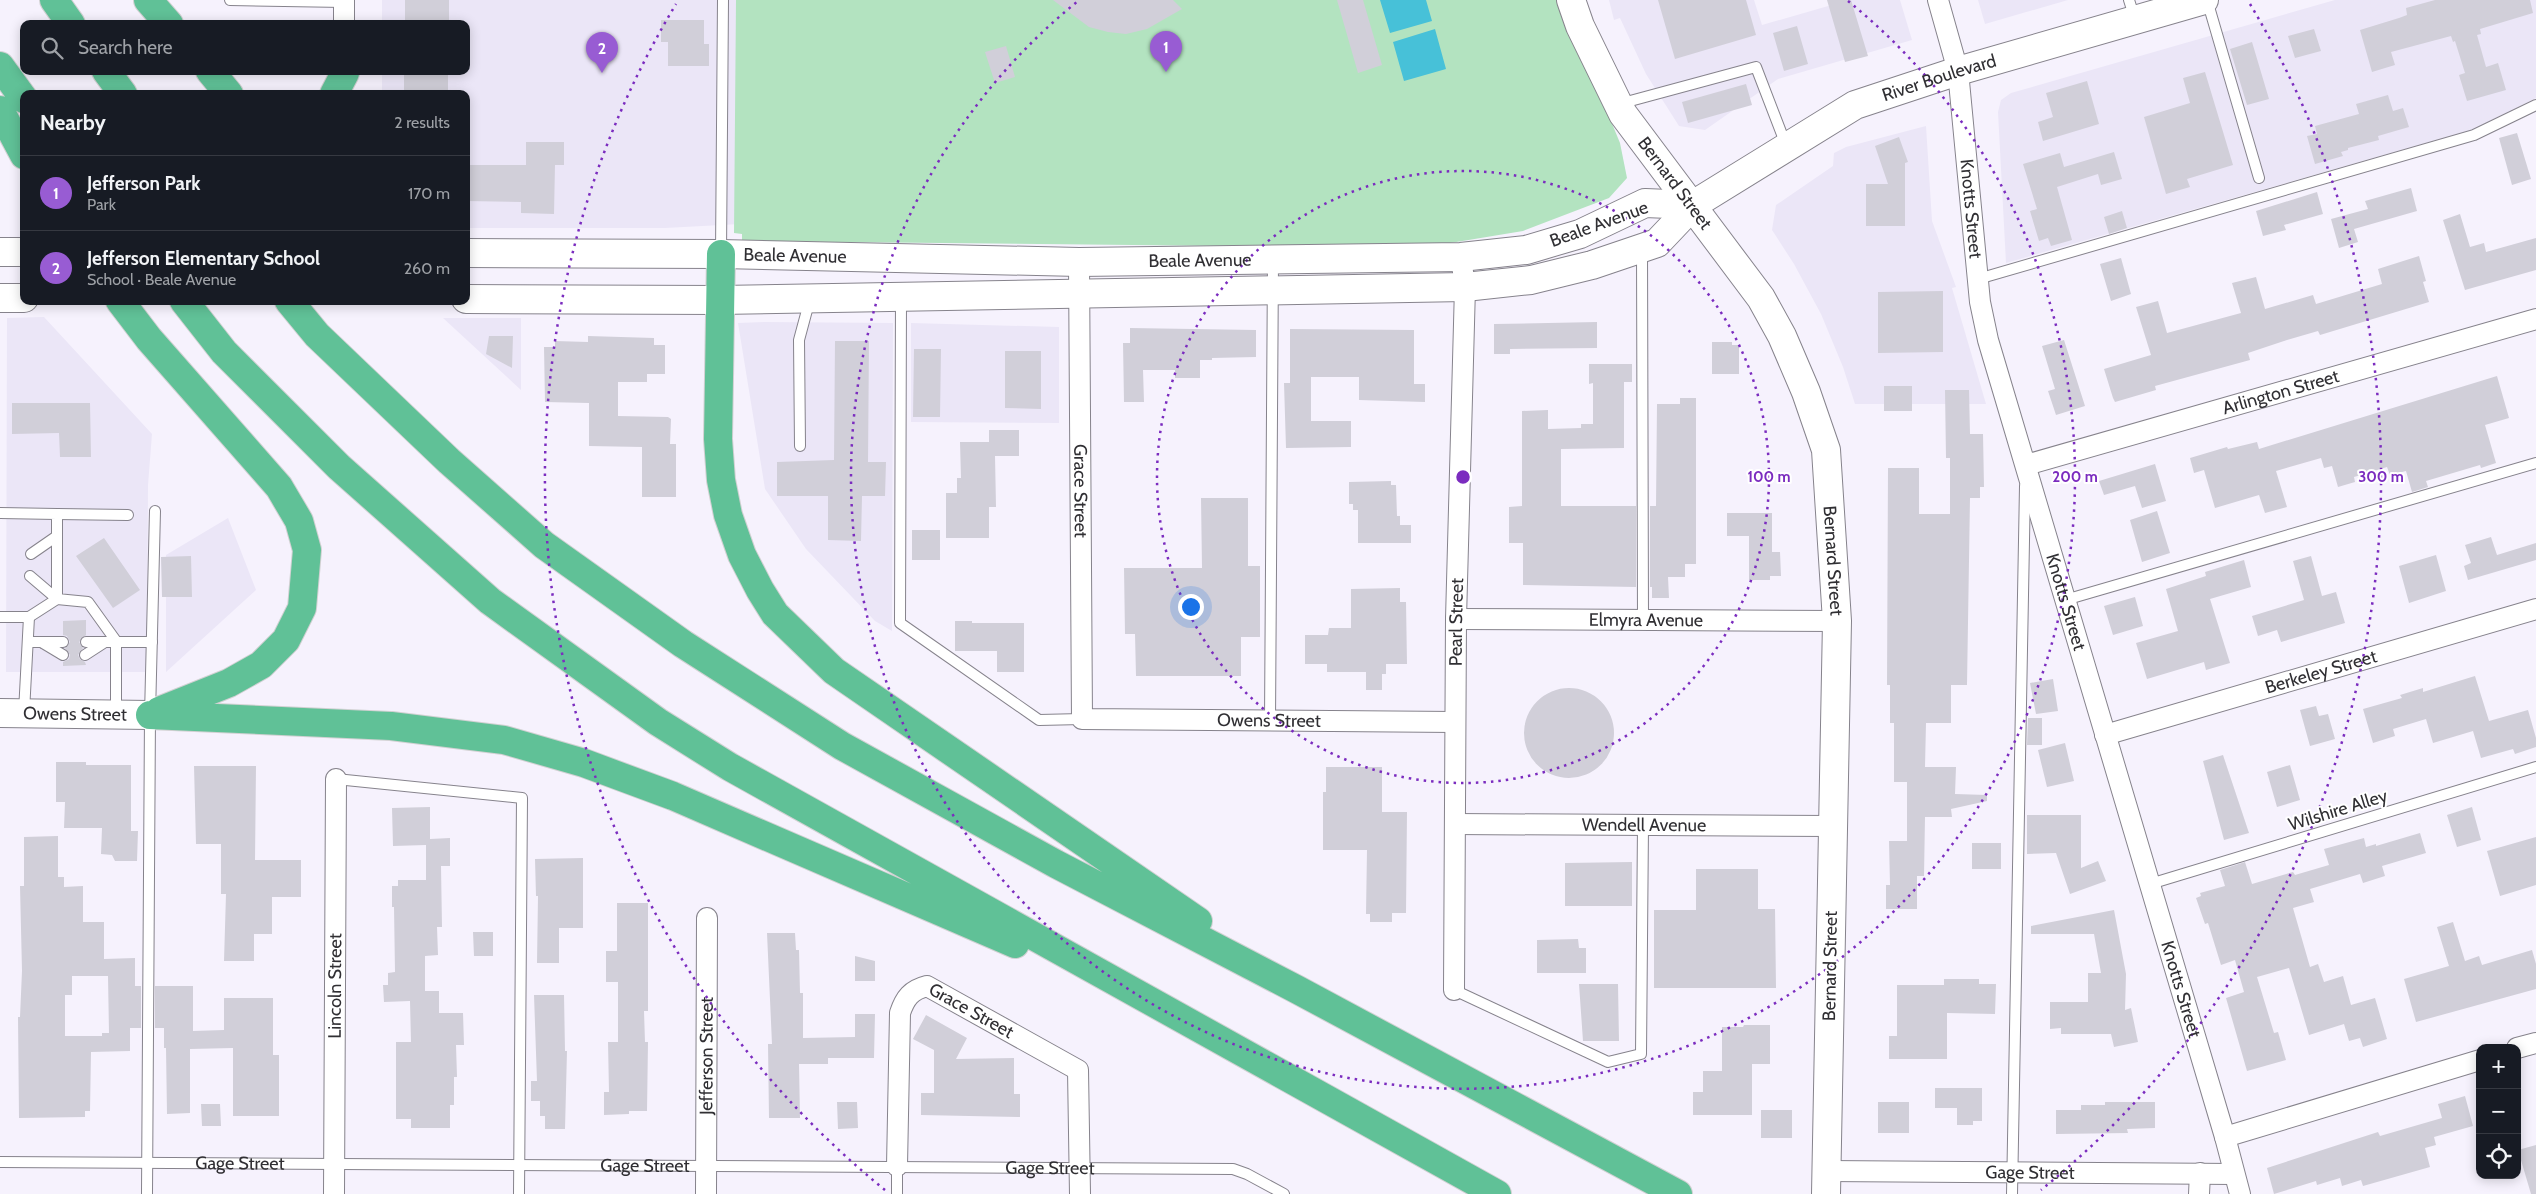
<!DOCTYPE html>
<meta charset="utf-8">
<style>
:root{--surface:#171b24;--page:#20242c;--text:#f1f3f6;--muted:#9ea1a6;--line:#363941;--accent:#985cd3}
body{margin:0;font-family:Cabin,sans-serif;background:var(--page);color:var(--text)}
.controls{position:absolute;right:15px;bottom:15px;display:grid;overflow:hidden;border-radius:10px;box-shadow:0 2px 12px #0003}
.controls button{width:45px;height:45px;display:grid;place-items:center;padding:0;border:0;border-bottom:1px solid var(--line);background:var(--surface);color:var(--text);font:25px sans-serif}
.you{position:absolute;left:1190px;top:606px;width:18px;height:18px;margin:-12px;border:4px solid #fff;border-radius:50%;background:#1a73e8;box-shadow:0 0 0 8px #1a73e833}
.badge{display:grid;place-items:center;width:32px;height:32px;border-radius:50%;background:var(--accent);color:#fff;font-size:16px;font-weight:700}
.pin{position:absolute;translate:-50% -41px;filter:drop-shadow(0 1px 2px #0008)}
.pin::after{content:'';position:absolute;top:26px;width:18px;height:15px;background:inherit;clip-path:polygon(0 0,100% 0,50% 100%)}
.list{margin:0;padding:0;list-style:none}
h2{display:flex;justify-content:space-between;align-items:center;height:65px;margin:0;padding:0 20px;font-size:21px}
h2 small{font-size:16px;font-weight:400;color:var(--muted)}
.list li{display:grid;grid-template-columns:32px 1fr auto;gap:15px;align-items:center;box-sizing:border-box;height:75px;padding:0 20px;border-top:1px solid var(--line)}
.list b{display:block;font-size:19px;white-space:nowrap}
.list p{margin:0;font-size:16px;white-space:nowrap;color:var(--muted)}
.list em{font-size:16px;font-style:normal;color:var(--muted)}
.icon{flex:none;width:28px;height:28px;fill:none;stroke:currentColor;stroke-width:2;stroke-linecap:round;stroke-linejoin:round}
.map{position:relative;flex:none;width:2536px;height:1194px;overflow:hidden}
.search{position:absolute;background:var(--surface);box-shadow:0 2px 12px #0003;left:20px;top:20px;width:450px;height:55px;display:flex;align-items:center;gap:12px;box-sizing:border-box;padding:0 18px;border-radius:10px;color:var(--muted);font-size:19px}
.panel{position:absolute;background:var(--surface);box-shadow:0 2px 12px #0003;left:20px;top:90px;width:450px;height:215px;border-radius:10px}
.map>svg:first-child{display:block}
.built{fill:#ebe6f7}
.green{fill:#b3e3c0}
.water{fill:#47c1d8}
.building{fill:#d1cfd9;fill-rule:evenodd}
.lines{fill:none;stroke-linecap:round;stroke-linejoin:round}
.lane-casing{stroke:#86838c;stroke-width:12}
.street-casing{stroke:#86838c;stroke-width:22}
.secondary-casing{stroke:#86838c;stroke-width:30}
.highway-casing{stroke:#d1d1d2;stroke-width:30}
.lane{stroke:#fff;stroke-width:10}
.street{stroke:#fff;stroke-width:20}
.secondary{stroke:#fff;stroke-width:28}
.highway{stroke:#60c197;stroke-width:28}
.ring{fill:none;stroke:#7b2cbf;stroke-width:2.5;stroke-dasharray:2.5 5}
.labels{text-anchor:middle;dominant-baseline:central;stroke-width:4;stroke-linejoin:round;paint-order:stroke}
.street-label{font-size:18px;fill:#302f33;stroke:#fff}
.centre{fill:#7b2cbf;stroke:#fff;stroke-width:2.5}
.ring-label{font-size:15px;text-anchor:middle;font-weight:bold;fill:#7b2cbf;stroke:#fff;stroke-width:4;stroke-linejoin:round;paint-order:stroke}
</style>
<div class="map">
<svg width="2536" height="1194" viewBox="0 0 2536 1194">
<rect width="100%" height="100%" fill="#f6f2fd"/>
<!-- built -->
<path class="built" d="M382,0H740V224L665,228H466V94H382V71H466V24H382Z
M1609,0H1754L1762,25L1849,0H1900L1912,40L1778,79L1705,130L1679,126L1646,74L1620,18L1614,20Z
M1978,0H2068L1985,24Z
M2335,0H2536V98L2472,130L2006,263L1998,112L2001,100L2011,93Z
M1926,126L1932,221L1956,287L1952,288L1986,404H1855L1843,367L1821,314L1794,264L1772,230L1776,205L1833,166L1834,153L1846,147Z
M44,317L152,434L148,485L147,672H6L7,318Z
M442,318H521V390L443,318Z
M764,322L893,323L892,631L875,621L806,549L765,489L738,323Z
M911,323L1059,327V423L911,422Z
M228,518L256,590L166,672V555Z"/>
<!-- green -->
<path class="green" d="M736,0H1561L1620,143L1627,178L1609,198L1523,231L1420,248L742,241V234L734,233Z"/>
<!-- water -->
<path class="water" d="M1380,0H1426L1432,21L1390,33Z
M1435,29L1446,69L1404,81L1393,42Z"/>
<!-- building -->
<path class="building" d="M405,0H449V24H405Z
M1053,0H1173L1182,9L1147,29L1126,34L1108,32L1089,27Z
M1337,0H1363L1382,65L1358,73Z
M1658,0H1746L1756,35L1675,59Z
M1827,0H1851L1868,56L1845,62Z
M2435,0H2530L2533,13L2480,29L2481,34L2477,35L2486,67L2498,63L2506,90L2467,101L2459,75L2465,73L2455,41L2453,42L2451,36L2391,52L2395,65L2372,72L2360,30L2399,18L2407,15L2406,8Z
M661,20H704V44H709V66H668V42H661Z
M1797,26L1808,64L1784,71L1773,33Z
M2314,29L2321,51L2295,58L2288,36Z
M2252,42L2269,99L2247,105L2230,49Z
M1006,46L1015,77L995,83L985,52Z
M404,71H448V94H404Z
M2205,72L2233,165L2187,179L2190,187L2166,194L2144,117L2190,103L2183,78Z
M2087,81L2099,124L2043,141L2038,122L2053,117L2046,93Z
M1746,84L1752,105L1688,123L1682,102Z
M2388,95L2393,111L2403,108L2409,127L2378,136L2379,140L2348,148V150L2341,152L2343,156L2315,164L2307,136L2317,134L2315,126L2359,114L2356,104Z
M2517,133L2531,179L2512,185L2499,138Z
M1899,137L1908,162L1905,163V226H1866V184H1888L1875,146Z
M526,142H564V165H555L554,214L521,213V202L466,201V165H526Z
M2114,152L2122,179L2101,185L2098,174L2057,187L2072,240L2051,246L2048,238L2039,241L2030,211L2037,209L2023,164L2060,153L2064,167Z
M2411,188L2417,211L2354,229L2358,242L2339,248L2331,219L2368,209L2365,201Z
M2317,192L2323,214L2284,225L2286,230L2263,236L2256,211Z
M2122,211L2127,228L2109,234L2104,217Z
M2460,214L2470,247L2484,243L2486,252L2536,238V270L2465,290L2443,220Z
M2419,256L2426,281L2423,282L2429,302L2320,335L2318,331L2287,340L2248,353L2250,360L2155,386L2156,390L2115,402L2113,398L2104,369L2151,355L2136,307L2158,301L2167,333L2241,313L2232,283L2256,277L2265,309L2313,295L2316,304L2382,284L2378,269Z
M2121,258L2131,294L2111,301L2100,264Z
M1943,291V352L1878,353V292Z
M1597,322V348L1510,349V354H1494V324Z
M1130,328L1256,330V357L1212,358V360H1200V378H1175V370H1143L1144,402H1124L1123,343H1130Z
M1290,329L1414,330V384H1425V402L1359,400V377H1311V421H1351V447L1286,448L1284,383H1290Z
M489,336H513L512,368L486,354Z
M588,336L654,338V345H665V374H647V382H618V416L668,417L671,419L670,444H676V497H642V447L589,446V403L545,402L544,347H555V341L588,342Z
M2064,340L2085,406L2056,415L2048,391L2055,389L2042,346Z
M835,341H869L868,462H886L885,496H862L861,541L828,540V496H777V462L834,460Z
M1712,342H1732V345H1739V374H1712Z
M914,349H941L940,417H913Z
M1005,351H1041V409L1005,408Z
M1589,364H1632V382H1624V448L1561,449V506H1636V587L1523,585V543H1509V507L1522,506V411L1548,410V429L1581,428V424H1593V383L1589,384Z
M2497,376L2509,418L2485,425L2496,463L2481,468L2480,465L2426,481L2428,487L2412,492L2406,471L2390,475L2387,467L2354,477L2355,482L2338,487L2332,466L2324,468L2321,458L2276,471L2287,507L2265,513L2259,495L2215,508L2204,470L2194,473L2190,458L2227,447L2228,449L2257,442L2259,449Z
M1884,386H1912V411H1884Z
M1945,390H1969L1970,434H1983L1984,487H1980V498H1970L1967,685H1951V723H1926L1925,767H1956L1955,794L1987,795V801L1951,809L1952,817H1925L1924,876H1917V909H1886V885H1890L1889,841H1907V782H1894V723H1890V685H1887L1888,468H1919V514H1950V458H1946Z
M1680,398H1696V564H1685V577H1668L1669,598H1652V587H1650V506H1656L1657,404H1680Z
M12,403H90L91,457H60L59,433L12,434Z
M989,430H1019V456H995L996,507H989V538H946V493H957V478H961L960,442H989Z
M2155,464L2166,501L2142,508L2135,486L2104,495L2099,481Z
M1391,481V485H1396L1397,516H1400V525H1411V543H1358V510H1353V504H1349V482Z
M1201,498H1248V566H1260V637H1241V676H1136L1135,634H1125L1124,568H1202Z
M2157,511L2170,553L2142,562L2130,520Z
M1727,513H1772V552H1780L1781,576H1770V580H1749V536H1727Z
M912,530H940V560H912Z
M2491,537L2497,555L2536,543V560L2468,580L2464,566L2471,563L2465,545Z
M104,538L140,590L113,608L76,556Z
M2436,555L2446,591L2409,603L2399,566Z
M191,556L192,597H162L161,557Z
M2311,556L2322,596L2336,592L2345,623L2281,642L2277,630L2258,636L2252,616L2304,600L2293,561Z
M2244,560L2251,587L2210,599L2230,663L2206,670L2204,662L2147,679L2136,643L2178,631L2166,589L2206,576L2205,572Z
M1400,588V602H1406L1407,664H1386V674H1382V690H1366V672H1327V664H1305V635H1328L1329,628H1351V589Z
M2135,597L2143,626L2113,635L2104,606Z
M86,620V635L79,642L83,648L78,655L80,659L85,662L86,665L63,666V662L69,659L70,655L65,648L70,642L67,636L63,635V621Z
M955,621H972V623H1024V672H997V651H955Z
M2475,676L2489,721L2528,710L2536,738V747L2515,754L2513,749L2481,758L2473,731L2433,743L2426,719L2393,729L2395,736L2373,743L2363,709L2402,698L2400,695L2423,688V692Z
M2053,679L2058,711L2036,714L2030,683Z
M1524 733a45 45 0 1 1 90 0a45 45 0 1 1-90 0Z
M2316,706L2319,716L2328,714L2335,739L2310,746L2300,710Z
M2028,718H2042V745H2027Z
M2065,743L2074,781L2047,787L2038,750Z
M2223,755L2249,833L2224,840L2203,761Z
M56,762H86V765H131V831H138L137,861H115L112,855L101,854L102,828H64L65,802H56Z
M2290,765L2300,800L2277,807L2267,772Z
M194,766H256L255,860H301V897H272V934H254V961H224L226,894H221V844H196Z
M1326,767H1382V812H1407L1406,913H1392V922H1370V914H1366L1367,850H1323V792H1326Z
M430,807V839L450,838V866H441L442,927H437L438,955L425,956V991H439V1013H463L464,1045H456L457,1077H454V1105H450V1128H411V1119H396V1042H411L410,1001L384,1002L383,985H388V973L395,972L394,907H392V886H398V880H426V845L393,846L392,808Z
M2472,807L2481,840L2457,847L2447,815Z
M2027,815H2081V868L2098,861L2106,881L2070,894L2056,853L2027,854Z
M2420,833L2426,853L2382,866L2385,876L2363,883L2360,874L2310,889L2314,902L2293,908L2310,967L2318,964L2324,982L2343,976L2351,1005L2375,998L2387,1039L2363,1047L2360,1038L2349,1041L2344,1024L2309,1035L2289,968L2257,977L2274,1033L2278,1032L2286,1060L2247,1071L2226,998L2244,992L2235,960L2221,965L2208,923L2205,924L2196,898L2201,896L2200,893L2225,886L2220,870L2245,862L2252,884L2293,872L2295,875L2329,865L2324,849L2364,838L2366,847L2376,844V846Z
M58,836V877H64V887L83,886V922H104V959L135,958V986H141V1028H130V1051L91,1052L90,1111H85V1117L19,1118L18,1017H20L22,971L20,886H24V837ZM72,976H108L109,1033H102V1036H65V995H72Z
M2536,837V885L2500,896L2487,851Z
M1972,843H2001V869H1972Z
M583,858V928H559V963H537L538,896H536L535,859Z
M1632,862V906H1565V863Z
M1696,869H1758V909H1775L1776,988H1654V910H1696Z
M617,903H648V1011H644L645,1042H648L647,1111H629V1114L604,1115V1092H609L608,1042H618V982H606V951H617Z
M2114,910L2126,974L2125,1010L2131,1008L2138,1042L2114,1047L2111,1034H2061V1028L2050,1029V1002H2088V973H2101L2094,934H2031V926Z
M2453,922L2465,961L2479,956L2482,965L2532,950L2536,964V989L2416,1022L2404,979L2449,966L2437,927Z
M473,932H493V956H474Z
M767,933H795L796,950H799L800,993H803V1038L855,1037V1014H875L874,1058H828V1064H799L800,1118H769L768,1044H772Z
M1578,939L1579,948H1586V973H1537V940Z
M855,956L875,961V981H855Z
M1944,979H1979V984H1996L1995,1014L1947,1013V1059H1889V1036H1897V985H1944Z
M1579,984H1618L1619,1041H1583Z
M155,986H193V1031L224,1030V998H273V1055H279V1116H233V1048L190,1049V1113L167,1114L166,1048H164V1028H155Z
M534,995H564L565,1051H567L565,1129H545V1116H540V1101H531V1081H537Z
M926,1015L967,1038L956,1059L1014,1058V1094H1020V1117L921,1115V1093H934V1050L913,1039Z
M1744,1025H1770V1064H1752V1115H1693V1092H1703V1071H1722V1027H1743Z
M1935,1088H1982V1121H1973V1125H1957V1108H1935Z
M2465,1096L2473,1126L2434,1137L2436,1145L2425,1148L2430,1167L2363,1186L2361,1180L2342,1186L2340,1178L2317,1185L2316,1181L2274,1194L2267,1168L2378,1132L2380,1136L2442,1118L2438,1104Z
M837,1102H857L858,1128L838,1129Z
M1878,1102H1909V1133H1878Z
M2105,1102H2155V1128L2127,1129L2128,1133L2056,1134V1110H2081V1105H2105Z
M201,1104H220L221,1126H202Z
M1761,1110H1792V1138H1761Z
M2536,1145V1194H2531L2518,1150Z"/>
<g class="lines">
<defs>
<g id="lane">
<path d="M230,0L344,2"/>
<path d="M2129,0L2135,19"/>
<path d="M2207,0L2259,178"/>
<path d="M1619,104L1756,67L1786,145"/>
<path d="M1642,249L1643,620"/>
<path d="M721,253L723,0"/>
<path d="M1978,279L2474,135L2536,105"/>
<path d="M901,297L900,623L1039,720L1082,719"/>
<path d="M800,446L799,340L810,299"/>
<path d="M0,513L57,514V599L88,602L116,641V714"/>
<path d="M57,514L128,515"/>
<path d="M31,554L57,536"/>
<path d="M2065,600L2536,463"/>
<path d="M0,617H29L57,599L30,576"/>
<path d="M28,642H63"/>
<path d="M86,642H152"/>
<path d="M43,643L63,655"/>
<path d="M85,655L105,642"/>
<path d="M24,712L29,617"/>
<path d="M1270,721L1273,260"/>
<path d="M336,779L522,798L519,1194"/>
<path d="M2150,884L2536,767"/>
<path d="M1454,990L1608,1062L1641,1054L1643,825"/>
<path id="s1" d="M0,1162L1233,1169L1247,1174L1284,1194"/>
<path d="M147,1194L150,715L155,511"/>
<path d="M897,1194V1166"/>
<path d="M2012,1194L2025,486"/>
</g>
<g id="street">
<path d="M344,0V24"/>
<path id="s2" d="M1938,0L1958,71L1980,302L1988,340L2225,1137L2240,1194"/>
<path id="s3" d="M1079,262L1082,719L1455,722"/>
<path id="s4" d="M2026,465L2536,319"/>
<path id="s5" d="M1456,619L1837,621"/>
<path id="s6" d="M2105,735L2536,609"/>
<path id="s7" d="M1455,824L1833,826"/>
<path id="s8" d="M1454,990L1456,619L1465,287L1461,257"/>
<path d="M2517,1048L2536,1043"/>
<path d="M2225,1137L2480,1060"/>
<path id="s9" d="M897,1166L900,1013C905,998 911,990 927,986L1078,1070L1080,1194"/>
<path id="s10" d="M1826,1171L2234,1174"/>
<path id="s11" d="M334,1194L336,779"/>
<path id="s12" d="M706,1194L707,918"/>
<path d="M2199,1194L2200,1173"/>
</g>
<g id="secondary">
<path id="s13" d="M1571,0L1580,26L1623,114L1761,298L1782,336L1806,392L1826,450L1837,621L1826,1194"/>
<path d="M0,252H24"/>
<path id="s14" d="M466,253L721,254L1079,262L1461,257L1526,250L1580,234L1645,203L1693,205"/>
<path d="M0,298H24"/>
<path id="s15" d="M466,299L720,300L1465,287L1531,280L1592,265L1657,243L1693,205L1855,105L1958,71L2204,0"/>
<path id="s16" d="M0,713L150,715"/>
</g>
<path id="highway" d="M54,0L71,24
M148,0L169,24
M0,66L24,99
M106,71L123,94
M210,71L229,94
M334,94L345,73
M0,110L24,155
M721,254L718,439L721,480L728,515L742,555L760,590L775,614L834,671L1198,921
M120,301L149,339L279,487L299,521L307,550L302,608L286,640L261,665L229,683L159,711
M184,301L224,352L339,467L490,601L658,722L730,767L1497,1194
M289,301L317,335L449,461L544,545L683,644L842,746L1056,864L1296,989L1678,1194
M150,715L391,726L504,740L584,763L673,796L1015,944"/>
</defs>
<!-- lane casing -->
<use href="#lane" class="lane-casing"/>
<!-- street casing -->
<use href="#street" class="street-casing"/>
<!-- secondary casing -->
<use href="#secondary" class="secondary-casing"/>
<!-- highway casing -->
<use href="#highway" class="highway-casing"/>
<!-- lane -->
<use href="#lane" class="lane"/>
<!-- street -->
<use href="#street" class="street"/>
<!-- secondary -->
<use href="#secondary" class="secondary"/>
<!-- highway -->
<use href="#highway" class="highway"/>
</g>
<!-- distance rings -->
<g class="ring">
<circle cx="1463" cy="477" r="306"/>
<path d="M1848 1A612 612 0 1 1 1078 1"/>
<path d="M885 1190A918 918 0 0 1 676 4M2250 4A918 918 0 0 1 2041 1190"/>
</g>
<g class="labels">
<!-- street labels -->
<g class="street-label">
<text stroke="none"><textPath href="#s15" startOffset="1528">River Boulevard</textPath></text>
<text stroke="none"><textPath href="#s13" startOffset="212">Bernard Street</textPath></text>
<text stroke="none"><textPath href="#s2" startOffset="212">Knotts Street</textPath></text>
<text transform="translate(1599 224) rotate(-20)">Beale Avenue</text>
<text stroke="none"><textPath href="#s14" startOffset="329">Beale Avenue</textPath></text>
<text stroke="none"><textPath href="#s14" startOffset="734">Beale Avenue</textPath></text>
<text stroke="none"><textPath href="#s4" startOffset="265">Arlington Street</textPath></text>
<text stroke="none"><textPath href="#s3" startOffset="229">Grace Street</textPath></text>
<text stroke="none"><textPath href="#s13" startOffset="632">Bernard Street</textPath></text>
<text stroke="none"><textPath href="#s2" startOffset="618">Knotts Street</textPath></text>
<text stroke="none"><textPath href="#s5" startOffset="190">Elmyra Avenue</textPath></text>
<text stroke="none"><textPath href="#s8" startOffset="368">Pearl Street</textPath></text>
<text stroke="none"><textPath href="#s6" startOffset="225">Berkeley Street</textPath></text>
<text stroke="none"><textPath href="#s16" startOffset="75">Owens Street</textPath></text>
<text stroke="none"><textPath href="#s3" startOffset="644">Owens Street</textPath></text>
<text transform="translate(2338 810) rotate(-17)">Wilshire Alley</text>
<text stroke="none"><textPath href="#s7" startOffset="189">Wendell Avenue</textPath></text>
<text transform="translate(1830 966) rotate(-89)">Bernard Street</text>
<text stroke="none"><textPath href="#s11" startOffset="208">Lincoln Street</textPath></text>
<text stroke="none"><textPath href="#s2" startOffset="1022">Knotts Street</textPath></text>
<text stroke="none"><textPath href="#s9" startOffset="244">Grace Street</textPath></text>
<text stroke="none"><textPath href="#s12" startOffset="138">Jefferson Street</textPath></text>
<text stroke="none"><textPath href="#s1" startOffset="240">Gage Street</textPath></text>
<text stroke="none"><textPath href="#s1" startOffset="645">Gage Street</textPath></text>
<text stroke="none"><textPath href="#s1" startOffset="1050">Gage Street</textPath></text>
<text stroke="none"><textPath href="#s10" startOffset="204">Gage Street</textPath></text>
</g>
</g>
<circle cx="1463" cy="477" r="8" class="centre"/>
<g class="ring-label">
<text x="1769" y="482">100 m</text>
<text x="2075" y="482">200 m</text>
<text x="2381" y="482">300 m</text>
</g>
</svg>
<div class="controls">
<button>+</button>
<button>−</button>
<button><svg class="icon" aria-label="locate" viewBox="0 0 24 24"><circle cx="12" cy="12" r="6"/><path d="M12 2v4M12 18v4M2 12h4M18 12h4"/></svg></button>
</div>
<div class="you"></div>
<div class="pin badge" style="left:1166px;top:72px">1</div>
<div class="pin badge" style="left:602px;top:73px">2</div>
<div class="search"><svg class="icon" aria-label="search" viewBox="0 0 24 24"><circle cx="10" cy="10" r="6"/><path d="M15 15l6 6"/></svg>Search here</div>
<section class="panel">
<h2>Nearby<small>2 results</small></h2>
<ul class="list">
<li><span class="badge">1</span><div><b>Jefferson Park</b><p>Park</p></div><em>170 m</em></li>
<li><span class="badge">2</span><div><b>Jefferson Elementary School</b><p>School · Beale Avenue</p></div><em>260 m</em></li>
</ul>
</section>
</div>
